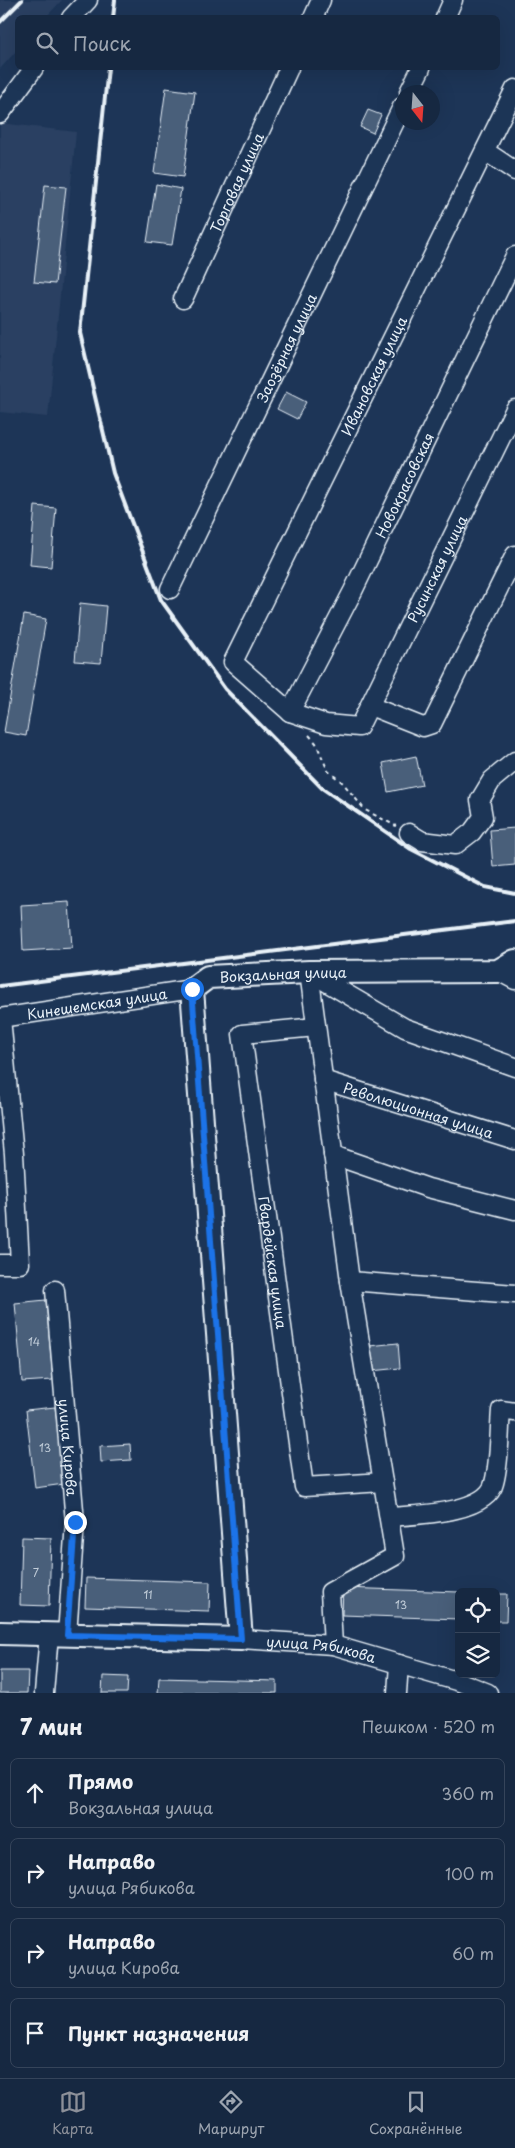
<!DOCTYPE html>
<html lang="ru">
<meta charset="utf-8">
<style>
:root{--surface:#162841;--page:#23344c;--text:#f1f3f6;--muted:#9ea6b1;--line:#35445a;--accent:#8c9099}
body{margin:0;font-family:"Playpen Sans",sans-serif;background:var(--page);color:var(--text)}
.controls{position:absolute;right:15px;bottom:15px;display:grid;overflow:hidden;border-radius:8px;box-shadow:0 5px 20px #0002}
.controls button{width:45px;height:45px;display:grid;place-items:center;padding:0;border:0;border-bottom:1px solid var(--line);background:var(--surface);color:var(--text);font:25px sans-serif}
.compass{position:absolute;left:395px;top:85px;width:45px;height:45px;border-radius:50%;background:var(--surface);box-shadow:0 5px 20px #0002;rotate:163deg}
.stop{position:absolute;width:15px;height:15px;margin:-11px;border:4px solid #1a73e8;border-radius:50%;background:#fff}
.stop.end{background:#1a73e8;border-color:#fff;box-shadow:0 1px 5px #0008}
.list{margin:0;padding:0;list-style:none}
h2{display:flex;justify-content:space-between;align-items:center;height:65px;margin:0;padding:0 20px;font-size:21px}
h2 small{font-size:16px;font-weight:400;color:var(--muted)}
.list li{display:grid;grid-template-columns:32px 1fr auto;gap:15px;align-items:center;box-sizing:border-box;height:70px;margin:0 10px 10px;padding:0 10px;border:1px solid var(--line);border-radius:8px}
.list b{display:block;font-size:19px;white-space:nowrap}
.list p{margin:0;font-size:16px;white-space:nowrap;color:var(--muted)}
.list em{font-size:16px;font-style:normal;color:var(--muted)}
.icon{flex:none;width:28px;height:28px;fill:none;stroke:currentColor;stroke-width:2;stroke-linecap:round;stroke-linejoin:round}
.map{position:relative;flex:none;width:515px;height:1693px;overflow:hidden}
.search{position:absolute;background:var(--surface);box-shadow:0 5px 20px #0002;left:15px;right:15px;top:15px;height:55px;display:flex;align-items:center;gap:12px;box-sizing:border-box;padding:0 18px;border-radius:8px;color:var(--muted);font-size:19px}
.sheet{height:385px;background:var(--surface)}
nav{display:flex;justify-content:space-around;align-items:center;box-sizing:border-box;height:70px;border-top:1px solid var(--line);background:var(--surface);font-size:14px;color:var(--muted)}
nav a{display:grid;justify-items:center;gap:2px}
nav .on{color:var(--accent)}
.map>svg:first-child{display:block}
.built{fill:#2a4162}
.building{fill:#495e7a;stroke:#e8f1f8}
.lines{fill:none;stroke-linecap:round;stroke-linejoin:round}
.minor-casing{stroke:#e8f1f8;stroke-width:21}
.major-casing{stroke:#e8f1f8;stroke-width:26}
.path{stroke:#e8f1f8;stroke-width:2;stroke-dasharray:4 4;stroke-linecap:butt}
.minor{stroke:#1d3557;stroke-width:18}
.major{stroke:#1d3557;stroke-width:22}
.rail{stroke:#e8f1f8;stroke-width:4}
.route{stroke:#1a73e8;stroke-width:6}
.labels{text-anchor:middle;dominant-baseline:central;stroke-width:4.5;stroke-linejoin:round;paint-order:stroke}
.number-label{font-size:11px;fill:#c0ccd8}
.street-label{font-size:14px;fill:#e8f1f8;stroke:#1d3557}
</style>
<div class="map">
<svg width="515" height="1693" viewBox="0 0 515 1693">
<rect width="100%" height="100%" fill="#1d3557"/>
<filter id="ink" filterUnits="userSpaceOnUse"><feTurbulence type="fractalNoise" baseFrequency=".02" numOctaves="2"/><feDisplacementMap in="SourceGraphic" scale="10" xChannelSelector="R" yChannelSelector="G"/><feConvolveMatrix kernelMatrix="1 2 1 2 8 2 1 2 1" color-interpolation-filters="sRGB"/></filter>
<g filter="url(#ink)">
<!-- built -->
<path class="built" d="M0,0H62L46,17L18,18L17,50L0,69Z
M0,123L76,132L48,417L0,412Z"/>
<!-- building -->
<path class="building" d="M166,88L195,92L183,177L154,173Z
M368,110L381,115L373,133L360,127Z
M156,184L181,189L172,245L147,242Z
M45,185L66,187L55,284L34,282Z
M286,392L306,402L297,419L277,409Z
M35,506L56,508L51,567L30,565Z
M80,603L106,606L101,663L75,661Z
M24,615L46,619L26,736L4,732Z
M416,756L422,785L388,792L383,763Z
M515,828V865L493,867L490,830Z
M69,902L72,948L23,951L21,905Z
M46,1300L53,1380L22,1382L15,1303Z
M398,1343L400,1368L371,1371L369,1346Z
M55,1407L64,1484L35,1488L26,1410Z
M130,1444L131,1460L101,1462L100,1446Z
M22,1537L51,1538L49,1606L20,1605Z
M86,1578L210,1582L209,1611L85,1607Z
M343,1588L459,1592V1619L342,1615Z
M496,1594H507L506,1621H496Z
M0,1671H28L27,1693H0Z
M103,1676L128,1677L127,1693H102Z
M159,1678L277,1681V1693H158Z"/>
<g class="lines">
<defs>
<g id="minor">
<path d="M71,18L88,0"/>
<path d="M313,18L321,0"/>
<path d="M445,18L453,0"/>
<path id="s1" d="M515,89L233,662L290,712L326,724L359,727L515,409"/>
<path d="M409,92L421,68"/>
<path d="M0,114L34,68"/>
<path d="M485,151L515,171"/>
<path id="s2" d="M183,299L289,68"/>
<path id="s3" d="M170,589L402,107"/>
<path d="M370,706L423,727L432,724L515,555"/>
<path id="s4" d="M290,712L353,591L515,256"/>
<path d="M409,833L422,841L455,845L472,832L483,817L480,800L492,780L515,761"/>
<path d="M498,971L515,980"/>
<path d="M309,972L350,1281L395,1556L330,1592L333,1645"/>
<path d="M309,972L405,1028L515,1067"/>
<path id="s5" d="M0,1018L192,989"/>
<path id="s6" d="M316,1027L242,1034L304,1487L383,1482"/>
<path id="s7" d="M323,1080L515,1140"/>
<path d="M333,1155L428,1188L515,1210"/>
<path d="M0,1264H20L14,1154L1,1018"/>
<path d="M350,1281L515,1294"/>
<path id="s8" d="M55,1290L75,1522L67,1635"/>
<path d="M389,1517C414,1515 487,1514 494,1483C500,1461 499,1434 501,1410L515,1412"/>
<path id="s9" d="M241,1639L333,1645L460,1682L488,1693"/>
<path d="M44,1693L49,1634"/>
<path d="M397,1693L399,1664"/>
</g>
<g id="major">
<path id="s10" d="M0,1633L241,1639L192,989L208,977L309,972L498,971L515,961"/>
</g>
</defs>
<!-- minor casing -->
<use href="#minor" class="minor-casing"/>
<!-- major casing -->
<use href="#major" class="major-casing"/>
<!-- path -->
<path class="path" d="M309,735L316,743L328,771L343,783L365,810L396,826"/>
<!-- minor -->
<use href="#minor" class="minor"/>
<!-- major -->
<use href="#major" class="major"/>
<!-- rail -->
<path class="rail" d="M113,18L115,0
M0,22L22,0
M108,68L80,333L113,473L161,600L225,689L322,788L411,849L485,887L515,893
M0,986L515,921"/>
</g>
</g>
<g class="lines" filter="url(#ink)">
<!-- route -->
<path class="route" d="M75,1522L67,1635L241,1639L192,989"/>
</g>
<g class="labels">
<!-- number labels -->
<g class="number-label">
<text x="34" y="1341">14</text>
<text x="45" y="1447">13</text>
<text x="36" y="1572">7</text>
<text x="148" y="1594">11</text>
<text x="401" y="1604">13</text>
</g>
<!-- street labels -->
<g class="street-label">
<text stroke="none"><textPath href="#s2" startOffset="128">Торговая улица</textPath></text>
<text stroke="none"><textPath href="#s3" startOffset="268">Заозёрная улица</textPath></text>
<text transform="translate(374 376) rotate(-64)">Ивановская улица</text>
<text stroke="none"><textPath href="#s4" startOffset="254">Новокрасовская</textPath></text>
<text stroke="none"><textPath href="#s1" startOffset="962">Русинская улица</textPath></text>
<text stroke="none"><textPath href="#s10" startOffset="988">Вокзальная улица</textPath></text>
<text stroke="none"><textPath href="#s5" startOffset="98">Кинешемская улица</textPath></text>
<text stroke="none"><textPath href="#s7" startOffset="100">Революционная улица</textPath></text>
<text stroke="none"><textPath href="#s6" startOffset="305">Гвардейская улица</textPath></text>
<text stroke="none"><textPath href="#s8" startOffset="158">улица Кирова</textPath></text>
<text stroke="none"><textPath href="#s9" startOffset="81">улица Рябикова</textPath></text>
</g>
</g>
</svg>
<div class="controls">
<button><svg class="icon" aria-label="locate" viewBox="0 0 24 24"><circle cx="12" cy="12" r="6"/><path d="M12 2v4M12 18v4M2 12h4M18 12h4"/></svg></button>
<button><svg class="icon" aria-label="layers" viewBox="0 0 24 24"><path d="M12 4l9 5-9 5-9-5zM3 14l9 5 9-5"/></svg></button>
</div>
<svg class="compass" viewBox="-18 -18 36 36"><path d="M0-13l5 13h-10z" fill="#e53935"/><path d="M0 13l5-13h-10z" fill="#9ea6b1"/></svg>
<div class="stop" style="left:192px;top:989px"></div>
<div class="stop end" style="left:75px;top:1522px"></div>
<div class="search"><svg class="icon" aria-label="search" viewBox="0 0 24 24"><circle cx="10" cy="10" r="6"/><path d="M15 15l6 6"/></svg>Поиск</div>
</div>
<section class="sheet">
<h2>7 мин<small>Пешком · 520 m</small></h2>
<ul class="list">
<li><svg class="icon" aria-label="ahead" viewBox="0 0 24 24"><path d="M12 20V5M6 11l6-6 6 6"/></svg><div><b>Прямо</b><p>Вокзальная улица</p></div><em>360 m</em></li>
<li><svg class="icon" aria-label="right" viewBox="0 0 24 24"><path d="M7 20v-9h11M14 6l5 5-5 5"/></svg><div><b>Направо</b><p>улица Рябикова</p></div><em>100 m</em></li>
<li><svg class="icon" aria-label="right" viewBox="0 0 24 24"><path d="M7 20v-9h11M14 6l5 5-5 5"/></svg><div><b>Направо</b><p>улица Кирова</p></div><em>60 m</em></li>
<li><svg class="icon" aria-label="arrive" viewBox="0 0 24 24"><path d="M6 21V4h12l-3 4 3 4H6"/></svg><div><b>Пункт назначения</b></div></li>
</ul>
</section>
<nav>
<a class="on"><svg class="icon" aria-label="map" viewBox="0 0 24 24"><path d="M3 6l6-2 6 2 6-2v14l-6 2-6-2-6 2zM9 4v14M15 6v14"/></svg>Карта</a>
<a><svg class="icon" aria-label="directions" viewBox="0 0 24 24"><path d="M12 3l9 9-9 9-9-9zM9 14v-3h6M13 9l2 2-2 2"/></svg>Маршрут</a>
<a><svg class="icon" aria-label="saved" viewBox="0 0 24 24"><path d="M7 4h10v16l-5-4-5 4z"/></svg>Сохранённые</a>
</nav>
